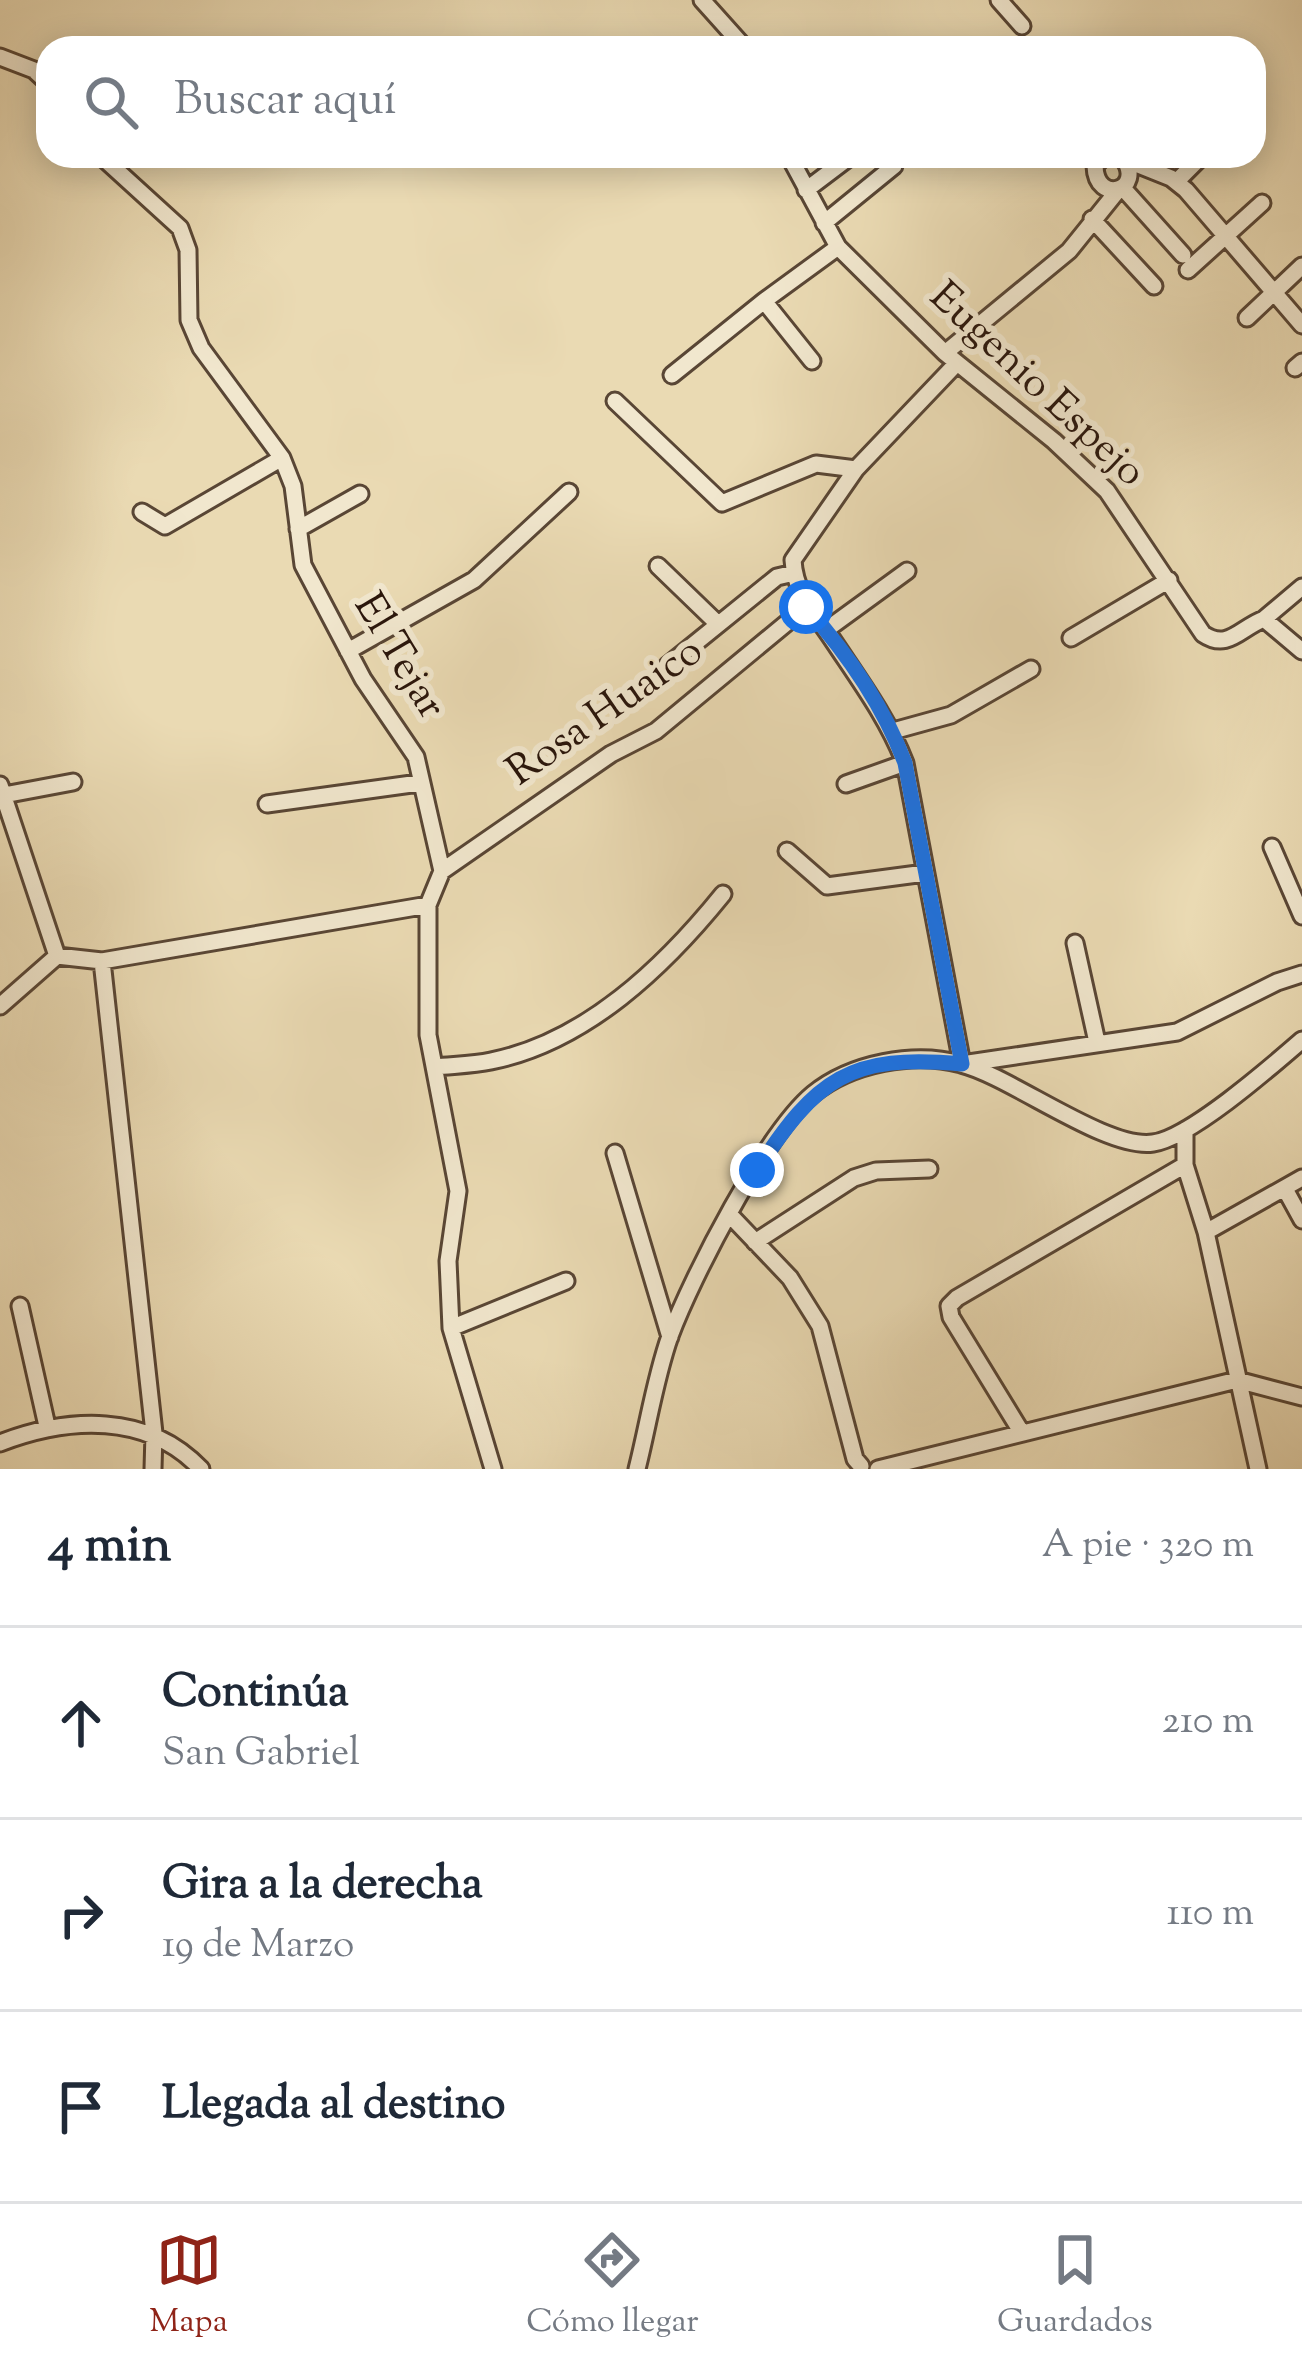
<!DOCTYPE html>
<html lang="es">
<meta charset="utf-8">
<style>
:root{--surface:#fff;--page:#f2f2f3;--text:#1f2937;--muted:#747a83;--line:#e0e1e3;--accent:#8f2418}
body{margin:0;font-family:"Sorts Mill Goudy",serif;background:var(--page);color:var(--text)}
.stop{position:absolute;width:36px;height:36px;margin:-27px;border:9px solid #1a73e8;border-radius:50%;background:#fff}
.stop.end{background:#1a73e8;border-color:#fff;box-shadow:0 3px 12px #0008}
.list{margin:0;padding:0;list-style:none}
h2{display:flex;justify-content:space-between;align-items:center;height:156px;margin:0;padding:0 48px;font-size:51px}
h2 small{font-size:39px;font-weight:400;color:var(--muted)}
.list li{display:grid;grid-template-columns:78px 1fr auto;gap:36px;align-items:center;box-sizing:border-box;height:192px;padding:0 48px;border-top:3px solid var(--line)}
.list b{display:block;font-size:45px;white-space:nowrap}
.list p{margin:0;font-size:39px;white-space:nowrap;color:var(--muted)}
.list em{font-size:39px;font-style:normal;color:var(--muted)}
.icon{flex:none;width:66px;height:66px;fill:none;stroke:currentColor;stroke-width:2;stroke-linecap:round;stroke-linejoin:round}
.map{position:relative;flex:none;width:1302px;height:1469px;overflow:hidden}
.search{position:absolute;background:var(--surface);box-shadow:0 6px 30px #0003;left:36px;right:36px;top:36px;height:132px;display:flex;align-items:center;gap:30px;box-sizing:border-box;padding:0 42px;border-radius:36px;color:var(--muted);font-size:45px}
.sheet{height:732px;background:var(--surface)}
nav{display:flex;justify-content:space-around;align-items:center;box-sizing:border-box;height:168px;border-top:3px solid var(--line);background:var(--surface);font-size:33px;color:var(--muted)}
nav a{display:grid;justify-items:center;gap:6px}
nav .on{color:var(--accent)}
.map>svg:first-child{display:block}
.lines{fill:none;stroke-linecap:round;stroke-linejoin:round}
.minor-casing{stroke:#594635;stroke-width:21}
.minor{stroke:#f1e7ce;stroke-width:15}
.route{stroke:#1a73e8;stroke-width:15}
.labels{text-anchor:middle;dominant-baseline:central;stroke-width:12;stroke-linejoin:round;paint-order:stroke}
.street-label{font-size:42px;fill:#29150b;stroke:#f1e7ce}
</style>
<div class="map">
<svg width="1302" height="1469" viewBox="0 0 1302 1469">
<rect width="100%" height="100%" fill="#eadab3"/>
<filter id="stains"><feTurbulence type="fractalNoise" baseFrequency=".00167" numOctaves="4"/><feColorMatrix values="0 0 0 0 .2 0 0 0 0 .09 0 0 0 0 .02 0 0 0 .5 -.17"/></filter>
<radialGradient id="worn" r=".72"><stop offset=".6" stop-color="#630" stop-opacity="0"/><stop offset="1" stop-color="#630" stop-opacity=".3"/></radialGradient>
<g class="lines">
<defs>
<path id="minor" d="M702,0L745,48
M999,0L1022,26
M0,57L34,70L48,83
M101,156L180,228L188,250L189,320L201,348L282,458L293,486L303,565L363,679L416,757L442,871L428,905V1035L458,1191L448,1261L451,1328L493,1469
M789,156L838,247L945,353L1054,441L1107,491L1203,634C1228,651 1240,628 1264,619L1302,651
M1104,156L1095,166C1096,206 1146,190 1123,158
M1126,160L1171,178L1186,190L1302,325
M1176,182L1202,156
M1122,187L1183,255
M806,190L851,156
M1092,219L1154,286
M824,223L894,166
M1188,270L1262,203
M1247,318L1302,266
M945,353L1069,251L1119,189
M812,361L764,301L838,247
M957,363L856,469L793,560C795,595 816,614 834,642C860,681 888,719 905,763L962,1064L1177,1032L1277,982L1302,974
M1295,368L1302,362
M672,375L764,301
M615,401L722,503L816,464L856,469
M142,512L165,526L282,458
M298,529L360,494
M658,566L718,624
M1264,619L1302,587
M826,630L907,571
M1071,638L1169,580
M348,651L474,580L569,492
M667,666L777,577L794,573
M893,731L951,715L1031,669
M846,784L905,763
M0,785L57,956
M4,795L73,782
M267,804L419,783
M1272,847L1302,916
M787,851L827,886L925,873
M442,871L611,754L656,731L806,607
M1075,943L1097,1042
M102,961L154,1433L153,1469
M0,1006L57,956L102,961L428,905
M435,1067C453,1065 473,1065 491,1061C586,1042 664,967 723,894
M1185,1130V1165L1206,1232L1258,1469
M615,1153L670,1337
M1285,1189L1302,1220
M729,1214L790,1278L820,1326L855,1459L861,1466
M1206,1232L1302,1178
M755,1242L854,1178L876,1171L929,1169
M20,1306L47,1426
M451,1328L566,1281
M1022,1433L951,1317L949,1306L957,1298L1185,1165
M0,1443C68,1417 147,1412 201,1469
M637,1469C648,1426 655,1378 670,1336C692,1277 766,1133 813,1094C851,1063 914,1051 961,1064C1010,1076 1106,1150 1153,1143C1190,1138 1272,1066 1302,1040
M878,1469L1237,1380L1302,1397"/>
</defs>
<!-- minor casing -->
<use href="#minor" class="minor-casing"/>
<!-- minor -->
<use href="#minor" class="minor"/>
</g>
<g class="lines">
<!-- route -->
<path class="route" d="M757,1170C816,1079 850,1053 962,1064L905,763C884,707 846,652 806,607"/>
</g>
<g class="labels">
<!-- street labels -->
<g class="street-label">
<text transform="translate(1036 386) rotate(43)">Eugenio Espejo</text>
<text transform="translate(398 657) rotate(59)">El Tejar</text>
<text transform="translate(606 713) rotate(-35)">Rosa Huaico</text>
</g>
</g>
<rect width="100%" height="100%" filter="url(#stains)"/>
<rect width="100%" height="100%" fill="url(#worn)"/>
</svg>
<div class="stop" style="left:806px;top:607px"></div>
<div class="stop end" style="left:757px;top:1170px"></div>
<div class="search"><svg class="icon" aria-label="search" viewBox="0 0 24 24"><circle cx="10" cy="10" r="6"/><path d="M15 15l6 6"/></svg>Buscar aquí</div>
</div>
<section class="sheet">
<h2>4 min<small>A pie · 320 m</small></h2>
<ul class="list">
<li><svg class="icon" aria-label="ahead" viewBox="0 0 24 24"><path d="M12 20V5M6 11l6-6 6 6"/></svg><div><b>Continúa</b><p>San Gabriel</p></div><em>210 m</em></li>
<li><svg class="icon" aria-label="right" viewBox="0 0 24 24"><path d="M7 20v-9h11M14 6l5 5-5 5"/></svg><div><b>Gira a la derecha</b><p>19 de Marzo</p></div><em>110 m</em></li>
<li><svg class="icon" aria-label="arrive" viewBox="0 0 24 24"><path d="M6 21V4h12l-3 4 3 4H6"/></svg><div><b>Llegada al destino</b></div></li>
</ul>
</section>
<nav>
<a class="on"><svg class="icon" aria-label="map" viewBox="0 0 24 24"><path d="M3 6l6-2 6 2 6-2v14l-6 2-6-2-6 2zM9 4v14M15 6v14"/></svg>Mapa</a>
<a><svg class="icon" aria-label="directions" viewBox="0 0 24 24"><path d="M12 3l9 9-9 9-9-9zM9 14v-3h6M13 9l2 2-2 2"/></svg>Cómo llegar</a>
<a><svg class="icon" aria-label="saved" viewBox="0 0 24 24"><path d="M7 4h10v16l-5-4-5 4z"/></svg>Guardados</a>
</nav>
